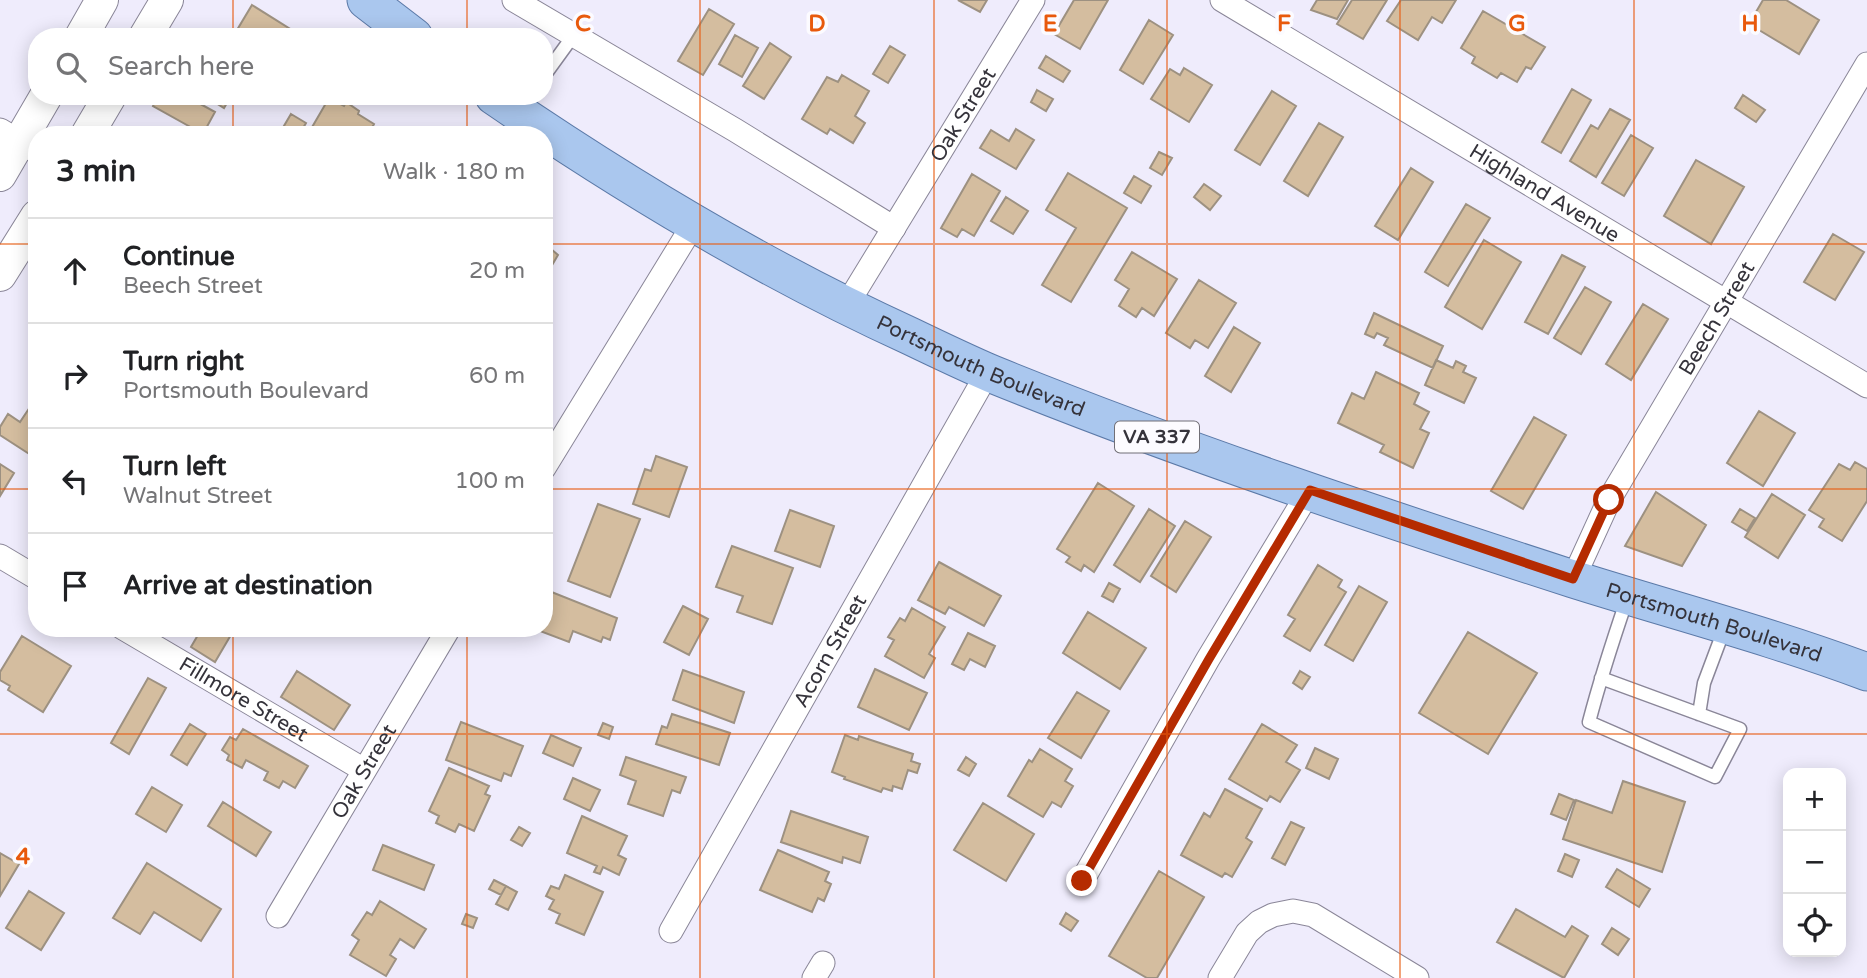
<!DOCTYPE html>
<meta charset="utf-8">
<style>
:root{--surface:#fff;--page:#f6f6f6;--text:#202124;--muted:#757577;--line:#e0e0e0}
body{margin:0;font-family:"Varela Round",sans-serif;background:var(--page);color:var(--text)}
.controls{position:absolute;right:21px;bottom:21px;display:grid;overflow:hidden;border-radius:14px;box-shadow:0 4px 18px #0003}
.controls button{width:63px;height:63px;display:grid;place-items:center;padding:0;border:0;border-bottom:2px solid var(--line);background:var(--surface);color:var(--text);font:35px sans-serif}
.stop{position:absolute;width:21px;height:21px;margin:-16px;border:5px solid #b52b01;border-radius:50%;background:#fff}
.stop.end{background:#b52b01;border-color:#fff;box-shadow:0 2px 7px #0008}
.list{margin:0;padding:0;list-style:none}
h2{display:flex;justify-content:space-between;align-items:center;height:91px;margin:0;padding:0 28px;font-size:30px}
h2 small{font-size:23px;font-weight:400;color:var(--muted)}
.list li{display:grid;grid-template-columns:46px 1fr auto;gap:21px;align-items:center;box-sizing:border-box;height:105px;padding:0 28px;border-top:2px solid var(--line)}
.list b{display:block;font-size:26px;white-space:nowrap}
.list p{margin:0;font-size:23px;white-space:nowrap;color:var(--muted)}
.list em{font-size:23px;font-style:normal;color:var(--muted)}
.icon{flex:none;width:38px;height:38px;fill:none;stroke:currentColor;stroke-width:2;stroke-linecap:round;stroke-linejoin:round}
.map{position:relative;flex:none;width:1867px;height:978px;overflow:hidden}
.search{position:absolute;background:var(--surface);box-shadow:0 4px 18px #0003;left:28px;top:28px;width:525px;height:77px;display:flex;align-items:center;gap:18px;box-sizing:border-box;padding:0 24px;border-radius:28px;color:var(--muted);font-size:26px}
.panel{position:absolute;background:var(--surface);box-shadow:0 4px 18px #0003;left:28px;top:126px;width:525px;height:511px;border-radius:28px}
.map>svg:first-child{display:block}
.building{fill:#d4bd9f;stroke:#9d9181;stroke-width:2}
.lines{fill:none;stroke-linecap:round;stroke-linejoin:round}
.service-casing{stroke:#8a8698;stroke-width:15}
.minor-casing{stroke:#8a8698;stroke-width:25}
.secondary-casing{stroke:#8a8698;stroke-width:34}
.primary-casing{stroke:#5c7aa8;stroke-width:39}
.service{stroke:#fff;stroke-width:12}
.minor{stroke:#fff;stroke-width:23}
.secondary{stroke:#fff;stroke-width:32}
.primary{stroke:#aac7ee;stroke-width:37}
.route{stroke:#b52b01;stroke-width:9}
.grid{fill:none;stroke:#e8590c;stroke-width:2;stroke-opacity:0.55}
.labels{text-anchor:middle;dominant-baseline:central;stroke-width:7;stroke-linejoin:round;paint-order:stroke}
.shield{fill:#fcfbff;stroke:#716f76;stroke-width:2}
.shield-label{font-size:19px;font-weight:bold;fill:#35333b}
.street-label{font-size:21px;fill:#35333b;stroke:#fcfbff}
.grid-label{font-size:23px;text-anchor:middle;font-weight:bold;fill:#e8590c;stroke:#fcfbff;stroke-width:7;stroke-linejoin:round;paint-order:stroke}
</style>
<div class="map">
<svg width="1867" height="978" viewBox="0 0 1867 978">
<rect width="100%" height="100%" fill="#efecfc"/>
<!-- building -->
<path class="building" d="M958,0H987L980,12Z
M1074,0H1108L1080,49L1054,34Z
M1317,0H1348L1337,19L1311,10Z
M1352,0H1387L1363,39L1337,24Z
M1401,0H1456L1442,23L1432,17L1418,40L1387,21Z
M1763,0H1786L1819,20L1799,54L1749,24Z
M252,5L303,37H248L237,30Z
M709,9L734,24L703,75L678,61Z
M1483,11L1545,47L1531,69L1526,67L1517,82L1501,73L1497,78L1472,63L1475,57L1461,48Z
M1149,20L1173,35L1143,84L1120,70Z
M735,35L758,48L742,77L719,64Z
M770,43L791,57L764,99L743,86Z
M890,46L905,55L888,83L873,74Z
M1046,56L1070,71L1063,82L1039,68Z
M1184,68L1212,85L1189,122L1151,99L1170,69L1180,75Z
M842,75L869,91L855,116L865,123L853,143L830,129L827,134L802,119L827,77L838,82Z
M1572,89L1591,100L1561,153L1542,142Z
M1037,90L1053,99L1046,111L1031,102Z
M1272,91L1296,106L1260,165L1235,150Z
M1743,95L1765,110L1756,122L1735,108Z
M158,96H186L215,112L203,134L153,106Z
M205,96H231L224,108Z
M329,98L344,106L346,102L359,111L358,114L374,124L368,135H321L311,129Z
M1610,109L1630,120L1596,177L1570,161L1591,125L1598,129Z
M291,114L306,123L299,135H287L281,131Z
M1319,123L1343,137L1308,196L1284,181Z
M1016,129L1034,140L1016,169L980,148L991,130L1009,141Z
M1631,135L1653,148L1624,196L1602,183Z
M1159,152L1172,158L1162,175L1150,168Z
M1696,160L1744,187L1711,244L1664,216Z
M1411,168L1433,182L1398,240L1375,226Z
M1068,173L1127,208L1071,302L1042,285L1076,228L1046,210Z
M972,174L1000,191L974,236L962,229L957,237L941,228Z
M1134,176L1151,186L1141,203L1124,193Z
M1204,184L1221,196L1210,210L1194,197Z
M1006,197L1028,211L1013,234L991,221Z
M1466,204L1490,218L1448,286L1425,272Z
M1833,234L1864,252L1835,300L1804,282Z
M1484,240L1521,262L1482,329L1445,307Z
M544,243L558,255L548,272L544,269Z
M1132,252L1177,279L1154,316L1142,308L1136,317L1119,306L1129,289L1115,280Z
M1562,255L1585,267L1548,334L1525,322Z
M1199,280L1236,303L1208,348L1195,340L1190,348L1166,333Z
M1585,287L1611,302L1581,354L1554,338Z
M1643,304L1668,319L1631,380L1606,364Z
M1374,313L1443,346L1433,368L1384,345L1388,338L1377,333L1374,338L1365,334Z
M1234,327L1260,343L1231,392L1205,376Z
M1436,360L1453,368L1456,361L1466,366L1463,372L1476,378L1464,403L1425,385Z
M1376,372L1419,393L1414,404L1429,412L1420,429L1429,433L1413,468L1380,452L1384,445L1338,423L1352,393L1364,399Z
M30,407L37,411V459L0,435V427L8,414L20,422Z
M1759,411L1795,433L1763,486L1727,463Z
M1534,417L1566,435L1523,509L1491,491Z
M656,456L687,467L669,517L633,504L645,469L651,471Z
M1855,462L1867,469V501L1842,541L1819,527L1824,519L1809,510L1839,464L1850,470Z
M0,464L14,473L0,496Z
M1098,483L1134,506L1094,572L1084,565L1081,571L1066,562L1070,557L1057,549Z
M1656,492L1706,525L1682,566L1625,546Z
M1772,494L1805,515L1778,558L1745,537Z
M598,504L640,519L610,597L568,581Z
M1149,509L1175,526L1140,582L1114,565Z
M1740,509L1755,518L1747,531L1732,522Z
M790,510L834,526L820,567L775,551Z
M1185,521L1211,537L1176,592L1151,576Z
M732,546L793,568L772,624L737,612L743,596L716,587Z
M939,562L1001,596L984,626L949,607L945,614L918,600Z
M1318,565L1342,580L1338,587L1346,592L1310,651L1284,636L1295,619L1288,615Z
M1109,583L1120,589L1113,602L1102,596Z
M1359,586L1387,602L1353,661L1325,645Z
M544,589L617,618L610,640L603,637L601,642L573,631L569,642L540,631L544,628Z
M683,606L708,619L689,655L664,642Z
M912,608L945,627L929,654L935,658L924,678L885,656L894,640L888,637L900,618L905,621Z
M1088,612L1146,648L1120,689L1063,653Z
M202,628H235L215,662L191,647Z
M1468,632L1537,673L1488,754L1419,713Z
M968,633L995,646L985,667L970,659L964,670L952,664Z
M22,636L71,666L43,712L8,690L10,686L0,680V672Z
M875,669L927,693L909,730L858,707Z
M683,670L744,692L734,723L673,700Z
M297,671L350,705L334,730L281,697Z
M1300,671L1310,677L1302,689L1293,683Z
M148,678L166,688L129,754L111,743Z
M1077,692L1109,711L1081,758L1048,738Z
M672,714L730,733L719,765L656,744L662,726L667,728Z
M461,722L523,746L511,776L504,773L501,781L446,760Z
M603,723L613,727L609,739L598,735Z
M190,724L206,734L187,765L171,755Z
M1262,724L1297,745L1286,762L1300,770L1280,802L1270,796L1267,801L1229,779Z
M243,729L308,766L295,788L283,781L279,788L264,780L268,772L246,760L242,768L227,760L229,755L222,750L230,737L236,740Z
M551,735L581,748L573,766L543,753Z
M845,735L858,740L859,736L913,754L911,761L920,764L917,773L908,770L902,789L893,786L892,791L883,788L881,792L844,779L845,777L832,772Z
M1315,748L1338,759L1329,779L1306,768Z
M1040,749L1072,769L1065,781L1073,786L1061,807L1052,802L1043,817L1008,796L1029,760L1032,762Z
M626,757L686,777L680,793L672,790L663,816L628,804L636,781L620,775Z
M966,757L976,764L969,776L958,770Z
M449,768L489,786L485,794L490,796L474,831L459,824L455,832L436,823L439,816L429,811Z
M573,778L600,790L590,811L564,799Z
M1623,781L1685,802L1662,872L1563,839L1576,800L1612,813Z
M152,787L182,805L166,832L136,814Z
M1225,789L1262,809L1246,838L1252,842L1232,877L1225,873L1222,877L1181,855L1204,813L1210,817Z
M1559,794L1574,800L1566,820L1551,814Z
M223,802L271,832L256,856L208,826Z
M983,803L1034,834L1006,881L954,850Z
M791,811L868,837L860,863L843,857L842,863L781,842Z
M582,816L627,836L618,855L626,859L619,875L603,867L600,874L594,872L597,866L567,853Z
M1291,822L1304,828L1285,865L1272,858Z
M519,827L530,833L522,846L511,840Z
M383,845L434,865L424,890L373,870Z
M778,850L829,872L825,881L831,884L824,901L818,898L812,912L760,890Z
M0,853L19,864L0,896Z
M1565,854L1579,860L1572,877L1558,871Z
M147,863L221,909L201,941L154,912L140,934L113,918Z
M1617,869L1650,889L1639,907L1606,887Z
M1159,871L1204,897L1157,978H1147L1109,956Z
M565,875L603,892L584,935L556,923L560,914L549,909L554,900L546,896L551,886L559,889Z
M494,880L506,886L501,895L489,889Z
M506,886L517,892L508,910L496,904Z
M29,891L64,913L41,950L6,928Z
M380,901L426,929L414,948L400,939L390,955L396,959L386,976L350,955L359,940L352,935L367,912L372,915Z
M1516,909L1565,937L1572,926L1588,936L1564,978L1497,942Z
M1066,913L1078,921L1071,931L1060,924Z
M466,914L477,918L473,928L462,924Z
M1612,928L1629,939L1618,955L1602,944Z"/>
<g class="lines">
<defs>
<path id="service" d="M544,76L573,36
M1601,678L1740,729L1715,777L1589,722C1600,680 1613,640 1627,599
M1699,714L1704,683L1725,627"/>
<g id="minor">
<path d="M514,0L735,130L894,228"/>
<path id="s1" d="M1222,0L1867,386"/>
<path d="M0,130L37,152"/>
<path id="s2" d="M846,306L1033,0"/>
<path d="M544,468L693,225"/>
<path d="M0,556L37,578"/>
<path id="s3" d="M1573,579L1609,500L1867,64"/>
<path id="s4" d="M123,628L364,770"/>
<path d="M1082,881L1208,659L1310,490"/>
<path id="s5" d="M278,916L449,628"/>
<path id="s6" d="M671,931L988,372"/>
<path d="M814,978L823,963"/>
<path d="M1220,978L1247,933L1259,922L1273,915L1293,911L1313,915L1417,978"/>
</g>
<path id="secondary" d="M81,37L102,0
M145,37L167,0
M87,135L110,96
M0,175L46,96
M0,275L37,216"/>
<g id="primary">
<path d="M366,0L414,37"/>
<path id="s7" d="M494,96C627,187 763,269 910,336C937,349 964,362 992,374C1182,451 1378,516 1573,579C1671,610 1771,636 1867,672"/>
</g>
</defs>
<!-- service casing -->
<use href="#service" class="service-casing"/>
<!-- minor casing -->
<use href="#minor" class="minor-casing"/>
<!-- secondary casing -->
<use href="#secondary" class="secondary-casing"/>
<!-- primary casing -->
<use href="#primary" class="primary-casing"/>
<!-- service -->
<use href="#service" class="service"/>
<!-- minor -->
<use href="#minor" class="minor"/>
<!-- secondary -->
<use href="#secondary" class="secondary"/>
<!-- primary -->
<use href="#primary" class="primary"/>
</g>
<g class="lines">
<!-- route -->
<path class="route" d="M1082,881L1209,659L1310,490L1573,579L1609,500"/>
</g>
<!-- grid -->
<path class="grid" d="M233,0V37M467,0V37M700,0V978M934,0V978M1167,0V978M1400,0V978M1634,0V978M233,96V135M467,96V135M0,244H37M544,244H1867M0,489H37M544,489H1867M233,628V978M467,628V978M0,734H1867"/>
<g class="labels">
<!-- shield labels -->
<rect class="shield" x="1115" y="421.5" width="84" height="31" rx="5"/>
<g class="shield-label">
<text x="1157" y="437">VA 337</text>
</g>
<!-- street labels -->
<g class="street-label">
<text stroke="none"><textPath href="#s2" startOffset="224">Oak Street</textPath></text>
<text stroke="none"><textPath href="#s1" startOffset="376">Highland Avenue</textPath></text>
<text stroke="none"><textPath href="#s3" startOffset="298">Beech Street</textPath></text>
<text stroke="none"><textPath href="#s7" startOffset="558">Portsmouth Boulevard</textPath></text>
<text stroke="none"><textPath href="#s7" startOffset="1335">Portsmouth Boulevard</textPath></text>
<text stroke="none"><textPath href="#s6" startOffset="322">Acorn Street</textPath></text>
<text stroke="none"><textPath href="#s4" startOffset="140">Fillmore Street</textPath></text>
<text stroke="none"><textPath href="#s5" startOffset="168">Oak Street</textPath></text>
</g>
</g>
<g class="grid-label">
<text x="583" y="31">C</text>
<text x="817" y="31">D</text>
<text x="1050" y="31">E</text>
<text x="1284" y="31">F</text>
<text x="1517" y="31">G</text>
<text x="1750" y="31">H</text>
<text x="23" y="864">4</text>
</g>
</svg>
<div class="controls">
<button>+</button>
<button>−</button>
<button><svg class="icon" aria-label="locate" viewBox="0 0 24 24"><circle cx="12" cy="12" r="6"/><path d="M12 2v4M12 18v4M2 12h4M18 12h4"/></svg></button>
</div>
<div class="stop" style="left:1609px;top:500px"></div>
<div class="stop end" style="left:1082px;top:881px"></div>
<div class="search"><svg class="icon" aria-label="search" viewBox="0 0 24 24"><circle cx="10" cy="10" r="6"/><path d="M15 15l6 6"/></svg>Search here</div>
<section class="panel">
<h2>3 min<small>Walk · 180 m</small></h2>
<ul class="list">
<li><svg class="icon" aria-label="ahead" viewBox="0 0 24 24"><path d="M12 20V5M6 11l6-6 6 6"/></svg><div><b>Continue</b><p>Beech Street</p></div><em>20 m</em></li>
<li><svg class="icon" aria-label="right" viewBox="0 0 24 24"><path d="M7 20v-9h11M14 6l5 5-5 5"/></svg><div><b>Turn right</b><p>Portsmouth Boulevard</p></div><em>60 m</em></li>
<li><svg class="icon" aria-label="left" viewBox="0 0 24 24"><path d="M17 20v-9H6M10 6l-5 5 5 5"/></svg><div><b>Turn left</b><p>Walnut Street</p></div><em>100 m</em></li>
<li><svg class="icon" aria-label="arrive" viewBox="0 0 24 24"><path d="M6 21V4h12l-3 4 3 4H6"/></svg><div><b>Arrive at destination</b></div></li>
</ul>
</section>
</div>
